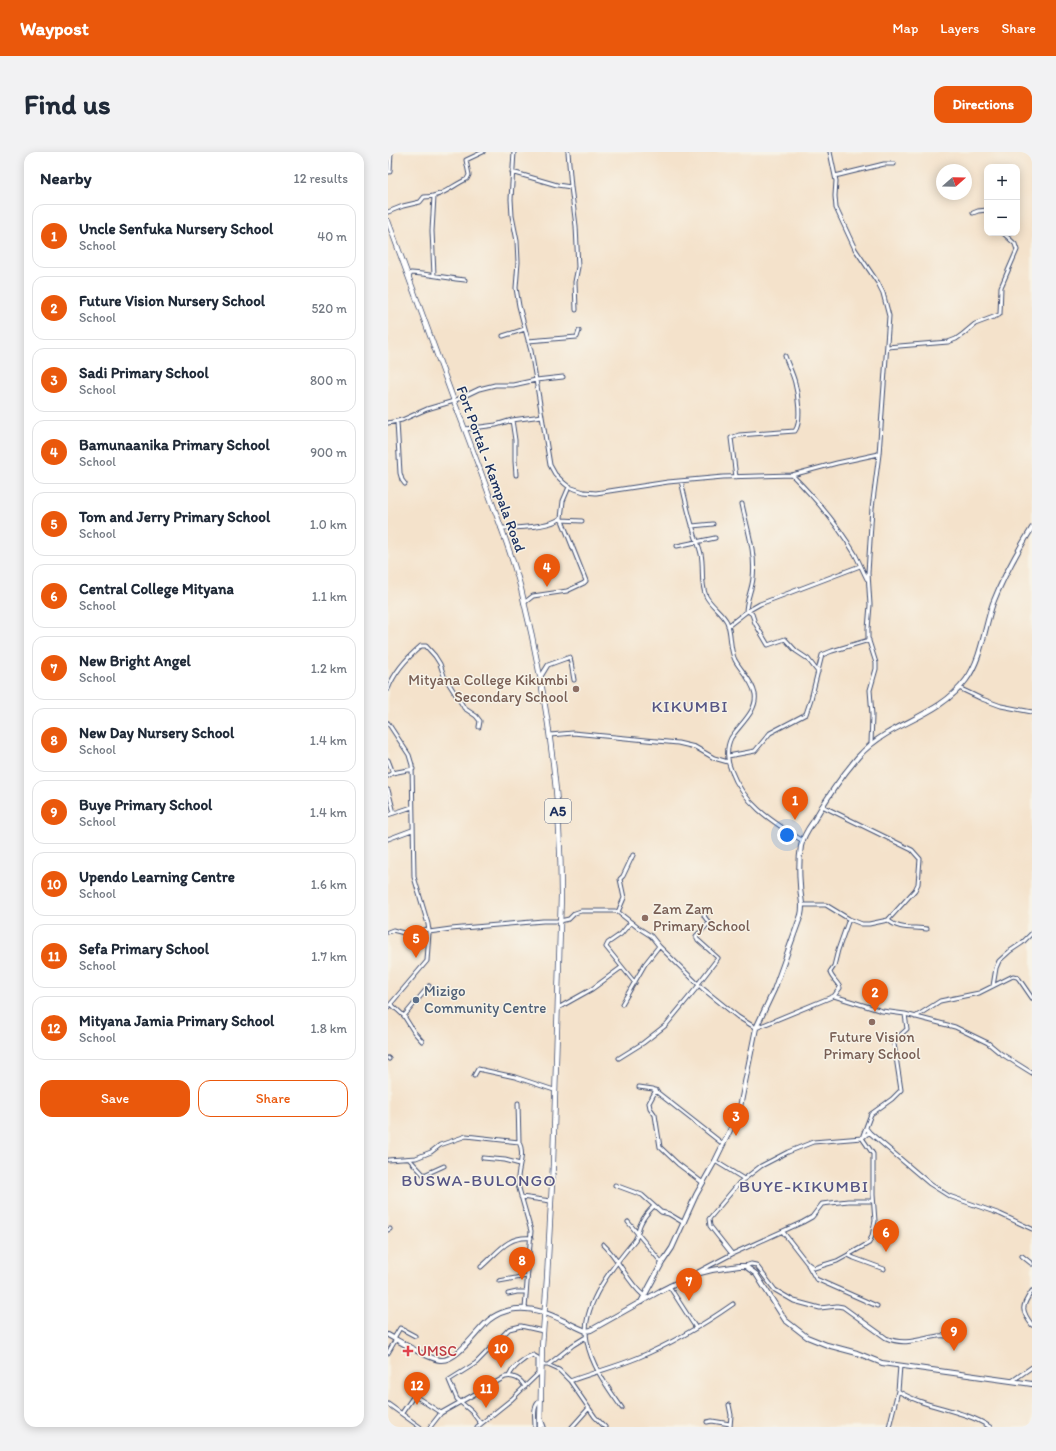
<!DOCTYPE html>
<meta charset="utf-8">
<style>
:root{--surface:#fff;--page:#f2f2f3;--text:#1f2937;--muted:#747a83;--line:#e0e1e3;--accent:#ea580c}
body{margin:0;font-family:Itim,sans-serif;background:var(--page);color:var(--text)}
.controls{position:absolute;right:12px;top:12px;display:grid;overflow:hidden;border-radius:8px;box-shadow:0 2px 10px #0003}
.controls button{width:36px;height:36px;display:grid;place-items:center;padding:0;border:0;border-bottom:1px solid var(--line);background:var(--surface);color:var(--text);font:20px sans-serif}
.compass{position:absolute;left:548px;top:12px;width:36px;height:36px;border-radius:50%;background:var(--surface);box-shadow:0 2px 10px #0003;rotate:70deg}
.you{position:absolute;left:399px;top:683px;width:14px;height:14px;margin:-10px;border:3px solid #fff;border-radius:50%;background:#1a73e8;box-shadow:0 0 0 6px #1a73e833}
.badge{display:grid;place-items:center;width:26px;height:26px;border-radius:50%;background:var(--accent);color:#fff;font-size:13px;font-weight:700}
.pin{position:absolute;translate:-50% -33px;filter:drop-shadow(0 1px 2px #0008)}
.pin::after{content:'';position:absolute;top:21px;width:14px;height:12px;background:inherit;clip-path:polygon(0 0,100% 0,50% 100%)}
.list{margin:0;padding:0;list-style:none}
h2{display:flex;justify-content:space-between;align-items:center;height:52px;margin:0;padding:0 16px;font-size:17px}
h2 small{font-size:13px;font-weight:400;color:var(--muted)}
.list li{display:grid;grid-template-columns:26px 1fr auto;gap:12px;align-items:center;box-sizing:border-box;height:64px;margin:0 8px 8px;padding:0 8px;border:1px solid var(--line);border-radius:12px}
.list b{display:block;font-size:15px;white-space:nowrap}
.list p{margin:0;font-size:13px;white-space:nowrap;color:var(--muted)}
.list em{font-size:13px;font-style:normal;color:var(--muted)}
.actions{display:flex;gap:8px;padding:12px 16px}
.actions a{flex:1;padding:9px 0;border:1px solid var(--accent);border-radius:12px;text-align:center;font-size:14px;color:var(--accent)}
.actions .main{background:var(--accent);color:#fff}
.map{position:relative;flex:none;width:644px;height:1275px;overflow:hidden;border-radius:12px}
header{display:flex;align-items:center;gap:24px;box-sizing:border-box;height:56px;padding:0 20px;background:var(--accent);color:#fff}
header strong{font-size:19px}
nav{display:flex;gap:22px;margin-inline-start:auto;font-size:14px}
.intro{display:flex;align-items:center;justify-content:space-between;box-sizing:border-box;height:96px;padding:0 24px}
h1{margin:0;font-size:28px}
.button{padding:10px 18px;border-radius:12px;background:var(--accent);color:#fff;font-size:14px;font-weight:700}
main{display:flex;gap:24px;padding:0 24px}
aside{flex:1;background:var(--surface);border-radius:12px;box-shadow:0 2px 10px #0003}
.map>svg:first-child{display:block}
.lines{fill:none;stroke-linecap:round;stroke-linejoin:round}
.street-casing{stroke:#3c4a6e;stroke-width:5}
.secondary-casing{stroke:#3c4a6e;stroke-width:6}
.primary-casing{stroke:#3c4a6e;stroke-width:6}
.street{stroke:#fff;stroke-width:3}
.secondary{stroke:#fff;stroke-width:4}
.primary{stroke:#fff;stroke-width:4.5}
.education-dot{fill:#8d6e63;stroke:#f7f3e8;stroke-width:1.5}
.service-dot{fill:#5c6f8a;stroke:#f7f3e8;stroke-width:1.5}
.health-dot{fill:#e0444e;stroke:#f7f3e8;stroke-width:1.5}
.labels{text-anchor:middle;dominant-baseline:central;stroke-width:3;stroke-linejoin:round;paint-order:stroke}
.shield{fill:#f7f3e8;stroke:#5d6a87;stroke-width:1}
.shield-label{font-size:14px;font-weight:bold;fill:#1b2f5e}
.street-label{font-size:15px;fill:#1b2f5e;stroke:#f7f3e8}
.education-label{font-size:15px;fill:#785e54;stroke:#f7f3e8;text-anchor:end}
.service-label{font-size:15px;fill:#4e5e75;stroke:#f7f3e8;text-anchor:start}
.health-label{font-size:15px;fill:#be3a42;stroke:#f7f3e8;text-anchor:start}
.quarter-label{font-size:17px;letter-spacing:1px;fill:#575685;stroke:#f7f3e8}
</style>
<header>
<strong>Waypost</strong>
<nav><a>Map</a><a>Layers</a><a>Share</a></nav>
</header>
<div class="intro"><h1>Find us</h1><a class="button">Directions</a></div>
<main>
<aside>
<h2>Nearby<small>12 results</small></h2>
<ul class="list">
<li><span class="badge">1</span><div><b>Uncle Senfuka Nursery School</b><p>School</p></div><em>40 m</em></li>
<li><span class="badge">2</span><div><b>Future Vision Nursery School</b><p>School</p></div><em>520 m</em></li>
<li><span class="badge">3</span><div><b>Sadi Primary School</b><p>School</p></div><em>800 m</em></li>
<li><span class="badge">4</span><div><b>Bamunaanika Primary School</b><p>School</p></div><em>900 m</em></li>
<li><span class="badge">5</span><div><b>Tom and Jerry Primary School</b><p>School</p></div><em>1.0 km</em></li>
<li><span class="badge">6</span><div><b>Central College Mityana</b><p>School</p></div><em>1.1 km</em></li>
<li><span class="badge">7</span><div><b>New Bright Angel</b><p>School</p></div><em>1.2 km</em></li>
<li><span class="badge">8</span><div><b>New Day Nursery School</b><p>School</p></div><em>1.4 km</em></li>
<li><span class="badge">9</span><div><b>Buye Primary School</b><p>School</p></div><em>1.4 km</em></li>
<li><span class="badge">10</span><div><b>Upendo Learning Centre</b><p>School</p></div><em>1.6 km</em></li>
<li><span class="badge">11</span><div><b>Sefa Primary School</b><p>School</p></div><em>1.7 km</em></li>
<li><span class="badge">12</span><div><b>Mityana Jamia Primary School</b><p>School</p></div><em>1.8 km</em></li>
</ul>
<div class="actions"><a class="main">Save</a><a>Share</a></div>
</aside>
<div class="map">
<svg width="644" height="1275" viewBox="0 0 644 1275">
<rect width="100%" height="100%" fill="#f7f3e8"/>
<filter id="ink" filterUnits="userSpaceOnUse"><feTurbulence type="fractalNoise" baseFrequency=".025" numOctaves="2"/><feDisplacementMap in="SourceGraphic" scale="8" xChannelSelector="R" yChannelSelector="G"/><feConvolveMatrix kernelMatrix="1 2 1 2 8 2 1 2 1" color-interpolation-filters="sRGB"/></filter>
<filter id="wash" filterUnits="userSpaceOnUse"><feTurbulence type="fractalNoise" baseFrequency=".012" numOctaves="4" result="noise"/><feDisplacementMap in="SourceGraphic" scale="16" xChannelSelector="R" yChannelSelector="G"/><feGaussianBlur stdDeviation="0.9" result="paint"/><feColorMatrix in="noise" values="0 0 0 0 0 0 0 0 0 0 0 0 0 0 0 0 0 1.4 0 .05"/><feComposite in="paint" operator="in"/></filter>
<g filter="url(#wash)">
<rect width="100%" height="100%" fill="#f4e2cb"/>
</g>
<g filter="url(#ink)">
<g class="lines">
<defs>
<path id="street" d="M126,0L123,47L124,64L129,89L130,110L128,136L131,154L143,199L148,228L175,225
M180,0L183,35
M442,0L448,29L447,44L448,56L467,97L490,131L495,141L501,164L491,302L484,356L480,421L482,453L480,477V486L488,511V517L482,538L484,563L483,592
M0,20H2L3,0
M124,20L169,33L183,35L188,74L190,115L187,130L188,158
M447,24L496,12H506
M46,44L44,79L46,123
M0,60L15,54L32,50L36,45C55,45 63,34 79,27L81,23L78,8L95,0
M585,61L590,59L599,58
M21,125L23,121C41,122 59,126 77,128
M115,184L137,177
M140,189L189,185L191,179
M499,195L560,190L568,187L575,182L587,172L611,163L612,162L613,135L629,98L627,92L615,81
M124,268L127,288V309L128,323
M9,270L12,321L14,328L17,332
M0,271L14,268L39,257L66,249L91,237L107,233H125L148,228L162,313L167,322L176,331L181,335L196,340L208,341L280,330L335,325L404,323L449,311L491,302
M77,277L108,273L124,268L154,264
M404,323C428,347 450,373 467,402C471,410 475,419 479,427
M348,325L343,286L351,283L407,279C414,270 410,242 407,231C405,222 400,213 397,204
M293,329C297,345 300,361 305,376C307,385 311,393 313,402C316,416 312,431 318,444C323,454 334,460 339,470C344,482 341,496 347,508C353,519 364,528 367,542C370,559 351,573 343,586C338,596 339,609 343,618C356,653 385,670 415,689
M354,352C359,376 368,401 365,426C364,438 358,448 358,460
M173,368L194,369
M304,374L325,372
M113,376C127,376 162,375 173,366
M289,394L327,386
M136,451L145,444L179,439L196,431L198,429L173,366L175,349L181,335
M360,459L364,462L367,471L380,493L397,487L408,499L420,507L430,520
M340,474L358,460L372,452L472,414
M152,526L160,513L182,505L186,528
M571,536L594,547L613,554L644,560
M0,537C6,521 20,505 33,494H38L47,504L52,512L56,524L75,554L76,556L88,564L92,569L91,575
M0,571L21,603L24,613L26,725L40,772L41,780
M162,583L185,581L290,591L307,595L326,606L340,610
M340,604L367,599L382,581L418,562L423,547L434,503L444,499L481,488
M0,608L5,621
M0,624L4,621L25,617
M0,638L6,661
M0,663L24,655
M0,687L24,678
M415,753H438L461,767L474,772H481L500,768L527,738L530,732L532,707L524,698L434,654
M230,760L236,746L232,727L235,724L245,703
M500,768C510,778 525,775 539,777
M243,770L233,782L220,791L218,795L247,831
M0,780L5,778C13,780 20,784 28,781C33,780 36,777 41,777
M310,832L330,806L310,788L308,784L321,771L316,764L319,759
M605,834L608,816L611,809L622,799L634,791L644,781
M446,844L452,836C450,830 443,826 442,820L446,814L450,798L461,767
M3,852L16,864L26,880L34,889
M234,852L257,812L271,794
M0,855L39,809L41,780L63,777L155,769H172L181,767L187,761L193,759H227L230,760L249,775L263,784L271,794L314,836L350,865L368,876L446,844L494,859L517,862L567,875L600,891L612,901L644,921
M170,856L204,837L234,815
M16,864L41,834
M527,865L552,849L591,841L625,824L629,825L631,827L644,846
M0,906L1,907
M231,906L255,891L278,873L311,833
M86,924L90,917L127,925L166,938
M251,935L265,937L335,992
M268,938L261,951L262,956L267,963L272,995L290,1012L315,1031
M130,951L131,990
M478,976L482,981L542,1032L561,1044L612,1062L644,1077
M95,1006L117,1008L132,1012
M0,1008L28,1006L43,1000L52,993L78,984L131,990C138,1004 128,1018 130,1033L143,1079L137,1157
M22,1008L36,1023L56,1014
M327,1009L356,1027
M227,1033L254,1043L273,1060L281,1062L296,1071
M133,1045L163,1049
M240,1070L274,1111
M0,1078L2,1077
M395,1080L419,1111L426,1116L449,1109L460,1103L481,1091L484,1084L487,1069L485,1043V1002L474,986L483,962L504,947L513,938L506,892L507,888L519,877L517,862
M215,1092C232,1108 238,1129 256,1144
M344,1102L322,1074L321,1067L351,1031L373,1014L400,1000L425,990L474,986L479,982L482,981
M460,1103L466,1106L496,1117
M634,1104L644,1112
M420,1113L428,1127L489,1154
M357,1114L363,1112L368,1113L387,1138L406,1149L432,1156L449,1154L455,1155L498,1186C516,1194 532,1187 550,1184C558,1183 565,1185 572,1186
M93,1115C110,1101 118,1084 143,1086
M308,1121L344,1102L415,1070L424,1065L434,1052L460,1049H485
M111,1129L139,1124
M281,1134L308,1176
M644,1139C633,1155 633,1158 644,1173
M120,1142L129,1140H138
M6,1186L12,1176L27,1184
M0,1201L8,1187
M154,1213H160L185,1193L198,1185
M160,1213L171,1218L182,1229L207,1265L217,1275
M121,1224C125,1215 136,1206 145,1203L150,1206V1222
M182,1229C204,1221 227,1215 249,1206C283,1192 315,1173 345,1152
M624,1229L644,1215
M510,1239C537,1256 575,1257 602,1275
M0,1252L32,1275
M341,1253L343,1263L342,1275
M234,1256C220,1236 203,1213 199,1189C192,1154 226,1113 247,1088C251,1082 250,1076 253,1071C256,1064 261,1059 266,1054
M14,1261L25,1245L27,1244L53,1261
M153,1267L156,1275
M319,1270L324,1269L342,1272
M93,1272L84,1260L69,1247L61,1228L88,1211L121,1177L133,1174L155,1179
M42,1275L53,1261L117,1225C125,1223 133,1227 137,1235
M89,1275L124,1247L153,1219
M147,1275C147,1265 144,1254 153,1248
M184,1275L201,1256
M501,1275L510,1239L512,1214"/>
<path id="secondary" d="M253,1150L274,1111L284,1096L308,1043L327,1009L351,960L368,876L386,838L413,763C416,751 412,745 412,733C411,721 411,706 413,694C415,685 420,677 425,670C438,647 453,625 470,605C478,596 488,588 498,582C527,565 557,556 578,528C594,506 596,477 605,451C615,425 629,400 644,376
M0,1183C13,1190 38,1206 52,1208C69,1210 89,1178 101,1168C111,1160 125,1156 138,1157C159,1158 178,1171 198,1179L203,1178L272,1139L304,1123L324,1118L351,1114H357L368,1122L397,1168L419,1185L439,1193L469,1201L494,1211L644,1232"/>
<path id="primary" d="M0,69L66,249C79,282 91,315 103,348C114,377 125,407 133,437C158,537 173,640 173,743L165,1013L159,1126L154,1195L152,1275"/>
</defs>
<!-- street casing -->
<use href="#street" class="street-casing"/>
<!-- secondary casing -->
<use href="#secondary" class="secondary-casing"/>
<!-- primary casing -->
<use href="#primary" class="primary-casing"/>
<!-- street -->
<use href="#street" class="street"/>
<!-- secondary -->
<use href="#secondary" class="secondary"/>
<!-- primary -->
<use href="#primary" class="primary"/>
</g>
</g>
<!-- markers -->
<g class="education-dot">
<circle cx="188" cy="537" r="4"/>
<circle cx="257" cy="766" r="4"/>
<circle cx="484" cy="870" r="4"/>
</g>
<circle class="service-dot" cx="28" cy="848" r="4"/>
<path class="health-dot" d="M18 1193h4v4h4v4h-4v4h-4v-4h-4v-4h4z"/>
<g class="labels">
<!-- shield labels -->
<rect class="shield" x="157" y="647" width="26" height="24" rx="3"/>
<g class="shield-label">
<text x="170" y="659">A5</text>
</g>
<!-- street labels -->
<g class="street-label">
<text transform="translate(103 317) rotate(70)">Fort Portal - Kampala Road</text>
</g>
<!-- education labels -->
<g class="education-label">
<text x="180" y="528">Mityana College Kikumbi<tspan x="180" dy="17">Secondary School</tspan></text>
<text x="265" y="757" text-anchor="start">Zam Zam<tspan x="265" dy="17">Primary School</tspan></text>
<text x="484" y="885" text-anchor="middle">Future Vision<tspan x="484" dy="17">Primary School</tspan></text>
</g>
<!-- service labels -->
<g class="service-label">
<text x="36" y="839">Mizigo<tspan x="36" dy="17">Community Centre</tspan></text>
</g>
<!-- health labels -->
<g class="health-label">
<text x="29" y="1199">UMSC</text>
</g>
<!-- quarter labels -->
<g class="quarter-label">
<text x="302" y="554">KIKUMBI</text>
<text x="91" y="1028">BUSWA-BULONGO</text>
<text x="416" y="1034">BUYE-KIKUMBI</text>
</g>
</g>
</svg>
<div class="controls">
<button>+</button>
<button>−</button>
</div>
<svg class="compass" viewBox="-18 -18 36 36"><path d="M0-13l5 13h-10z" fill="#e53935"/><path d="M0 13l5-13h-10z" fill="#747a83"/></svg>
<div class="you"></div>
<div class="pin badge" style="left:407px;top:668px">1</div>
<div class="pin badge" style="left:487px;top:860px">2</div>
<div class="pin badge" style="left:348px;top:984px">3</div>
<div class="pin badge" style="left:159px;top:435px">4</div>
<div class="pin badge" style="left:28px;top:806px">5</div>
<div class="pin badge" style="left:498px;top:1100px">6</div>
<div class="pin badge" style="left:301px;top:1149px">7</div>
<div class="pin badge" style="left:134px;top:1128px">8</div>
<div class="pin badge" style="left:566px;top:1199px">9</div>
<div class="pin badge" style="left:113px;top:1216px">10</div>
<div class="pin badge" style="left:98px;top:1256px">11</div>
<div class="pin badge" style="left:29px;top:1253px">12</div>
</div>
</main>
